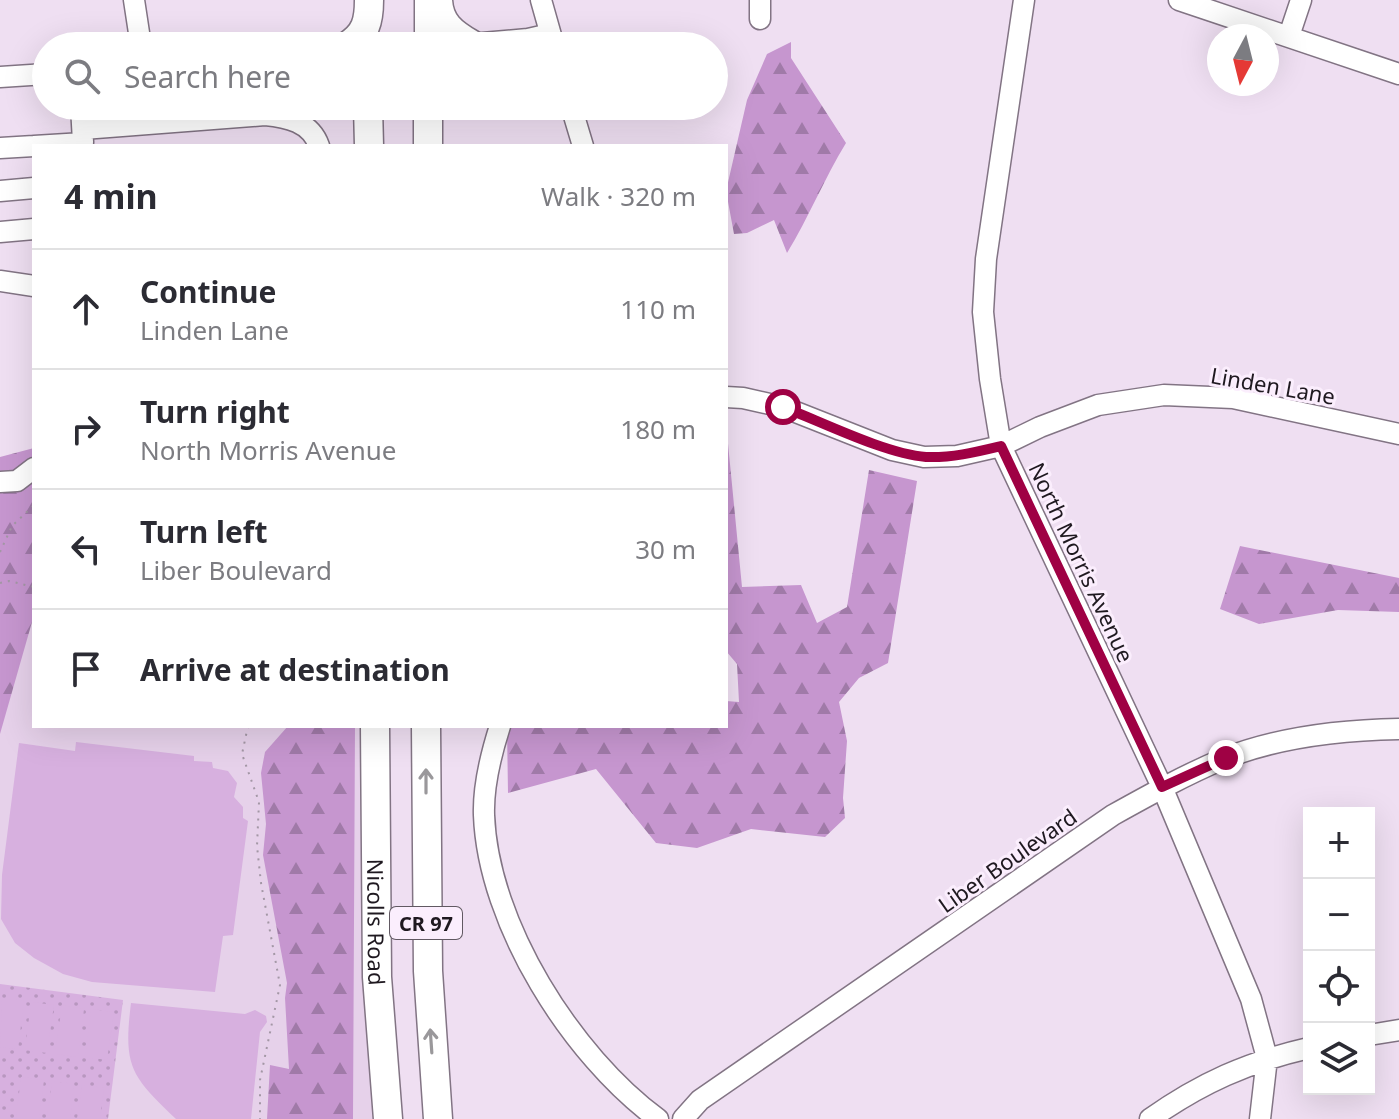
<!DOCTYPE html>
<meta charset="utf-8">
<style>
:root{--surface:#fff;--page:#f7f7f7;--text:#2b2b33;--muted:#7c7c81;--line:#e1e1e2}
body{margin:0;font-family:"Noto Sans",sans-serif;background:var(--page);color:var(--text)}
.controls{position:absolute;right:24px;bottom:24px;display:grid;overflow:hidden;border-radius:0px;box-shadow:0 8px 32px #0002}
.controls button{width:72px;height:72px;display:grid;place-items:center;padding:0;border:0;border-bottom:2px solid var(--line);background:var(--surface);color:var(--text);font:40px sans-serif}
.compass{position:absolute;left:1207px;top:24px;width:72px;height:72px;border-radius:50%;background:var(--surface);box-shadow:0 8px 32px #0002;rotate:187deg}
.stop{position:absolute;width:24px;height:24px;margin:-18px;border:6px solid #9f0144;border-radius:50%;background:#fff}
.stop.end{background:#9f0144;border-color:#fff;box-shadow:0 2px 8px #0008}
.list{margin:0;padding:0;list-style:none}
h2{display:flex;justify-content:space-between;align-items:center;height:104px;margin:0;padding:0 32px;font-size:34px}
h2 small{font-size:26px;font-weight:400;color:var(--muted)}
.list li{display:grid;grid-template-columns:52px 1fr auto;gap:24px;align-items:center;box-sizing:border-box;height:120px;padding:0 32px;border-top:2px solid var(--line)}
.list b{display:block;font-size:30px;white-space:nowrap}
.list p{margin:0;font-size:26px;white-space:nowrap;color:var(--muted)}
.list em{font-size:26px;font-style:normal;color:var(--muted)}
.icon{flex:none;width:44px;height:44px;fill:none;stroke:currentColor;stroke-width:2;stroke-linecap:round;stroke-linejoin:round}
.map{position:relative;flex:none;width:1399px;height:1119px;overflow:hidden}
.search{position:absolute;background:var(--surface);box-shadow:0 8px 32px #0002;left:32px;top:32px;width:696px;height:88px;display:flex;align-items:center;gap:20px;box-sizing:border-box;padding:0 28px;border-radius:44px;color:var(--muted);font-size:30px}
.panel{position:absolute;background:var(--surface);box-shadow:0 8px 32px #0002;left:32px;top:144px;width:696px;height:584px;border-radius:0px}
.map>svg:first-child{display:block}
.built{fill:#e6d1ea}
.grass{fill:url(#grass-dots)}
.forest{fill:url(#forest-firs)}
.garden{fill:#d7b0df}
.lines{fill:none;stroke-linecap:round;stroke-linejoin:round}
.minor-casing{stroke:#827484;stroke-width:23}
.highway-casing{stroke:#827484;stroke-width:31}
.path{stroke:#a397a5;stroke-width:2;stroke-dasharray:2 6;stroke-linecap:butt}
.minor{stroke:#fff;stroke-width:20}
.highway{stroke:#fff;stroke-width:28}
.oneway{stroke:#9a989b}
.route{stroke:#9f0144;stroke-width:10}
.labels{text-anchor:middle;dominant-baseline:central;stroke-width:6;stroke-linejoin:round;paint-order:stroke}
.shield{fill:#fbeefd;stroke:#615962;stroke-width:2}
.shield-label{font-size:20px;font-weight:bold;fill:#1f1920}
.street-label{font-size:22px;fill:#1f1920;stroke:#fbeefd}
</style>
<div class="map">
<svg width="1399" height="1119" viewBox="0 0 1399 1119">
<defs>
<pattern id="grass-dots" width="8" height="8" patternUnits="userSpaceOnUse" patternTransform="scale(2)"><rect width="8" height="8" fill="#d7b0df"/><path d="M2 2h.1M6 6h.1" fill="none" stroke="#b897bf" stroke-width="1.8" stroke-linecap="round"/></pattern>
<pattern id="forest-firs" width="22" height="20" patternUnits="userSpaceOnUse" patternTransform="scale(2)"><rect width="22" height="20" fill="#c696cf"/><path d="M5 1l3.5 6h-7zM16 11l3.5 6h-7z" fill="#a07aa8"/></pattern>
</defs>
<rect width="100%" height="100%" fill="#efdff2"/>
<!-- built -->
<path class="built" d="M34,505V726H375L388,1119H0V507Z"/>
<!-- grass -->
<path class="grass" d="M0,984L123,1000L108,1119H0Z"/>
<!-- forest -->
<path class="forest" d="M791,42V58L846,143C824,179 809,217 787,253L774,220L747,233L734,234L726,191L747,100L767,54Z
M726,423L742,587L801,585L817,623L847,607L869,470L917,481L888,663L859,678L839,702L847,741L843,798L845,818L825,837L751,829L697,848L656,843L596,769L508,793L507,729L510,726H726V701L739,702L737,664L726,651Z
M34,448V615L0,734V457Z
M1240,546L1399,578V612L1338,610L1259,624L1220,609Z
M288,726H355L353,1119H267L270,1065L289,1069L285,998L287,983L263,855L266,824L261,773L265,752Z"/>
<!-- garden -->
<path class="garden" d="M76,742L194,756V761L212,762L213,768L228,771L237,783L234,797L243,807V818L248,821L233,935L223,936L215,992L92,982L63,974L34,958L15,943L1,919L2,875L19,743L75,751Z
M2,998L24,1001L18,1049L0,1047Z
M31,1002L54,1005L47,1053L25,1050Z
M131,1003L245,1014L255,1010L266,1016L267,1022L260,1032L251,1119H176C131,1076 123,1067 131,1003Z
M62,1005L84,1009L78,1057L55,1054Z
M91,1009L114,1012L107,1060L85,1057Z
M21,1077L44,1080L39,1119H16Z
M52,1081L74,1084L70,1119H47Z
M82,1085L104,1088L100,1119H77Z"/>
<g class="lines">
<defs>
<path id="minor" d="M134,0L141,46
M541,0L554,46
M1024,0L986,259L983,312L990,379L1001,446L1162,787L1251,999L1267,1058L1260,1119
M1179,0L1399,74
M760,19V0
M1289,36L1301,0
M471,44L528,39L550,34
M0,77L46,74
M81,106L83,142
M571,106L583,146
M83,129L265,115C287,117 311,122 319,146
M34,146L83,143
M0,148L34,146
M0,191L34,188
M0,232L34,229
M0,281L34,286
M726,397L743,398L783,407L892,450L924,457L957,456L1001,446L1040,427L1098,405L1164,395L1233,398L1399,434
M0,482L17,481L34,468
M500,726C491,754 483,785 484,815C488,924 572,1056 658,1119
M1369,1035L1399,1030
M683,1119L700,1100L1113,815C1149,795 1185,775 1223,759C1278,737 1341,730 1399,729
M1150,1119C1201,1083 1248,1062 1309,1048"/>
<g id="highway">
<path d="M429,0V46"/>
<path d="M438,0C439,23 452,33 471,44"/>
<path d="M347,46C366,34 369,21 369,0"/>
<path d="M368,106L369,146"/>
<path d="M428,146V106"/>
<path id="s1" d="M375,726L377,977L388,1119"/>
<path d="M426,726L428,971L438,1119"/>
</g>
</defs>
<!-- minor casing -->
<use href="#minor" class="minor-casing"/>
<!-- highway casing -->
<use href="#highway" class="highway-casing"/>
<!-- path -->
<path class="path" d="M0,552L12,526L34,505
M0,583L9,581L34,587
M248,726L242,754L259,802L257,846L261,883L280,985L260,1080V1119"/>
<!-- minor -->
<use href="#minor" class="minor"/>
<!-- highway -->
<use href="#highway" class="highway"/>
</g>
<!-- one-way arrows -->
<defs><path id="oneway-shaft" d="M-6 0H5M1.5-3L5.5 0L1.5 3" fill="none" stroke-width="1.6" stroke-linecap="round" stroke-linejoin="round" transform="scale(2)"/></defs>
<g class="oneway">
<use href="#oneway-shaft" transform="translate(426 781) rotate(-90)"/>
<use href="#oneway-shaft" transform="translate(431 1041) rotate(-94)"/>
</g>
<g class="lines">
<!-- route -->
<path class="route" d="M783,407C822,422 886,454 926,457C952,458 976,452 1001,446L1162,787L1226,758"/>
</g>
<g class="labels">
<!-- shield labels -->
<rect class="shield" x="390" y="907" width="72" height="32" rx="6"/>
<g class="shield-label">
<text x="426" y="923">CR 97</text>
</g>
<!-- street labels -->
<g class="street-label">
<text transform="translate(1273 385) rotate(10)">Linden Lane</text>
<text transform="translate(1082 562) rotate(65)">North Morris Avenue</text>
<text transform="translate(1007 860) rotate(-35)">Liber Boulevard</text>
<text stroke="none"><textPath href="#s1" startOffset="196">Nicolls Road</textPath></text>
</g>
</g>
</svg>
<div class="controls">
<button>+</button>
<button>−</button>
<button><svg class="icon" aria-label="locate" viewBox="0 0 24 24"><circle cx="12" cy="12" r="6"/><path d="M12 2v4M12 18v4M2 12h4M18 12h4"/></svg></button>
<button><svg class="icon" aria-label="layers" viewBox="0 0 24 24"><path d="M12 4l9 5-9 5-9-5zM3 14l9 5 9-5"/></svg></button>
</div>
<svg class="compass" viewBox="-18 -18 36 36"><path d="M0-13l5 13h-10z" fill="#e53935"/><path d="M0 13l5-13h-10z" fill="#7c7c81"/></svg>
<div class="stop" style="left:783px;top:407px"></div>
<div class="stop end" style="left:1226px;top:758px"></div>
<div class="search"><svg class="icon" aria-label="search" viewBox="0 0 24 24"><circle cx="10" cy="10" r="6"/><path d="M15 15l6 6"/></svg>Search here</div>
<section class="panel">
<h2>4 min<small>Walk · 320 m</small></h2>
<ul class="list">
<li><svg class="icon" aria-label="ahead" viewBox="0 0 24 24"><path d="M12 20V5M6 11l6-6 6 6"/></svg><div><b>Continue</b><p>Linden Lane</p></div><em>110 m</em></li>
<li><svg class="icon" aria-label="right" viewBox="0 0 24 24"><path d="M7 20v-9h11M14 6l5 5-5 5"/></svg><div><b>Turn right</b><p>North Morris Avenue</p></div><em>180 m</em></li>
<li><svg class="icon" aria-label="left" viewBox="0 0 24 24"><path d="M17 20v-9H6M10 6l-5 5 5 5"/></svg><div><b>Turn left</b><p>Liber Boulevard</p></div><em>30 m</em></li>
<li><svg class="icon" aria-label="arrive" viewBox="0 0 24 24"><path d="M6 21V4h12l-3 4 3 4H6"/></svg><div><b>Arrive at destination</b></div></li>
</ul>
</section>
</div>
